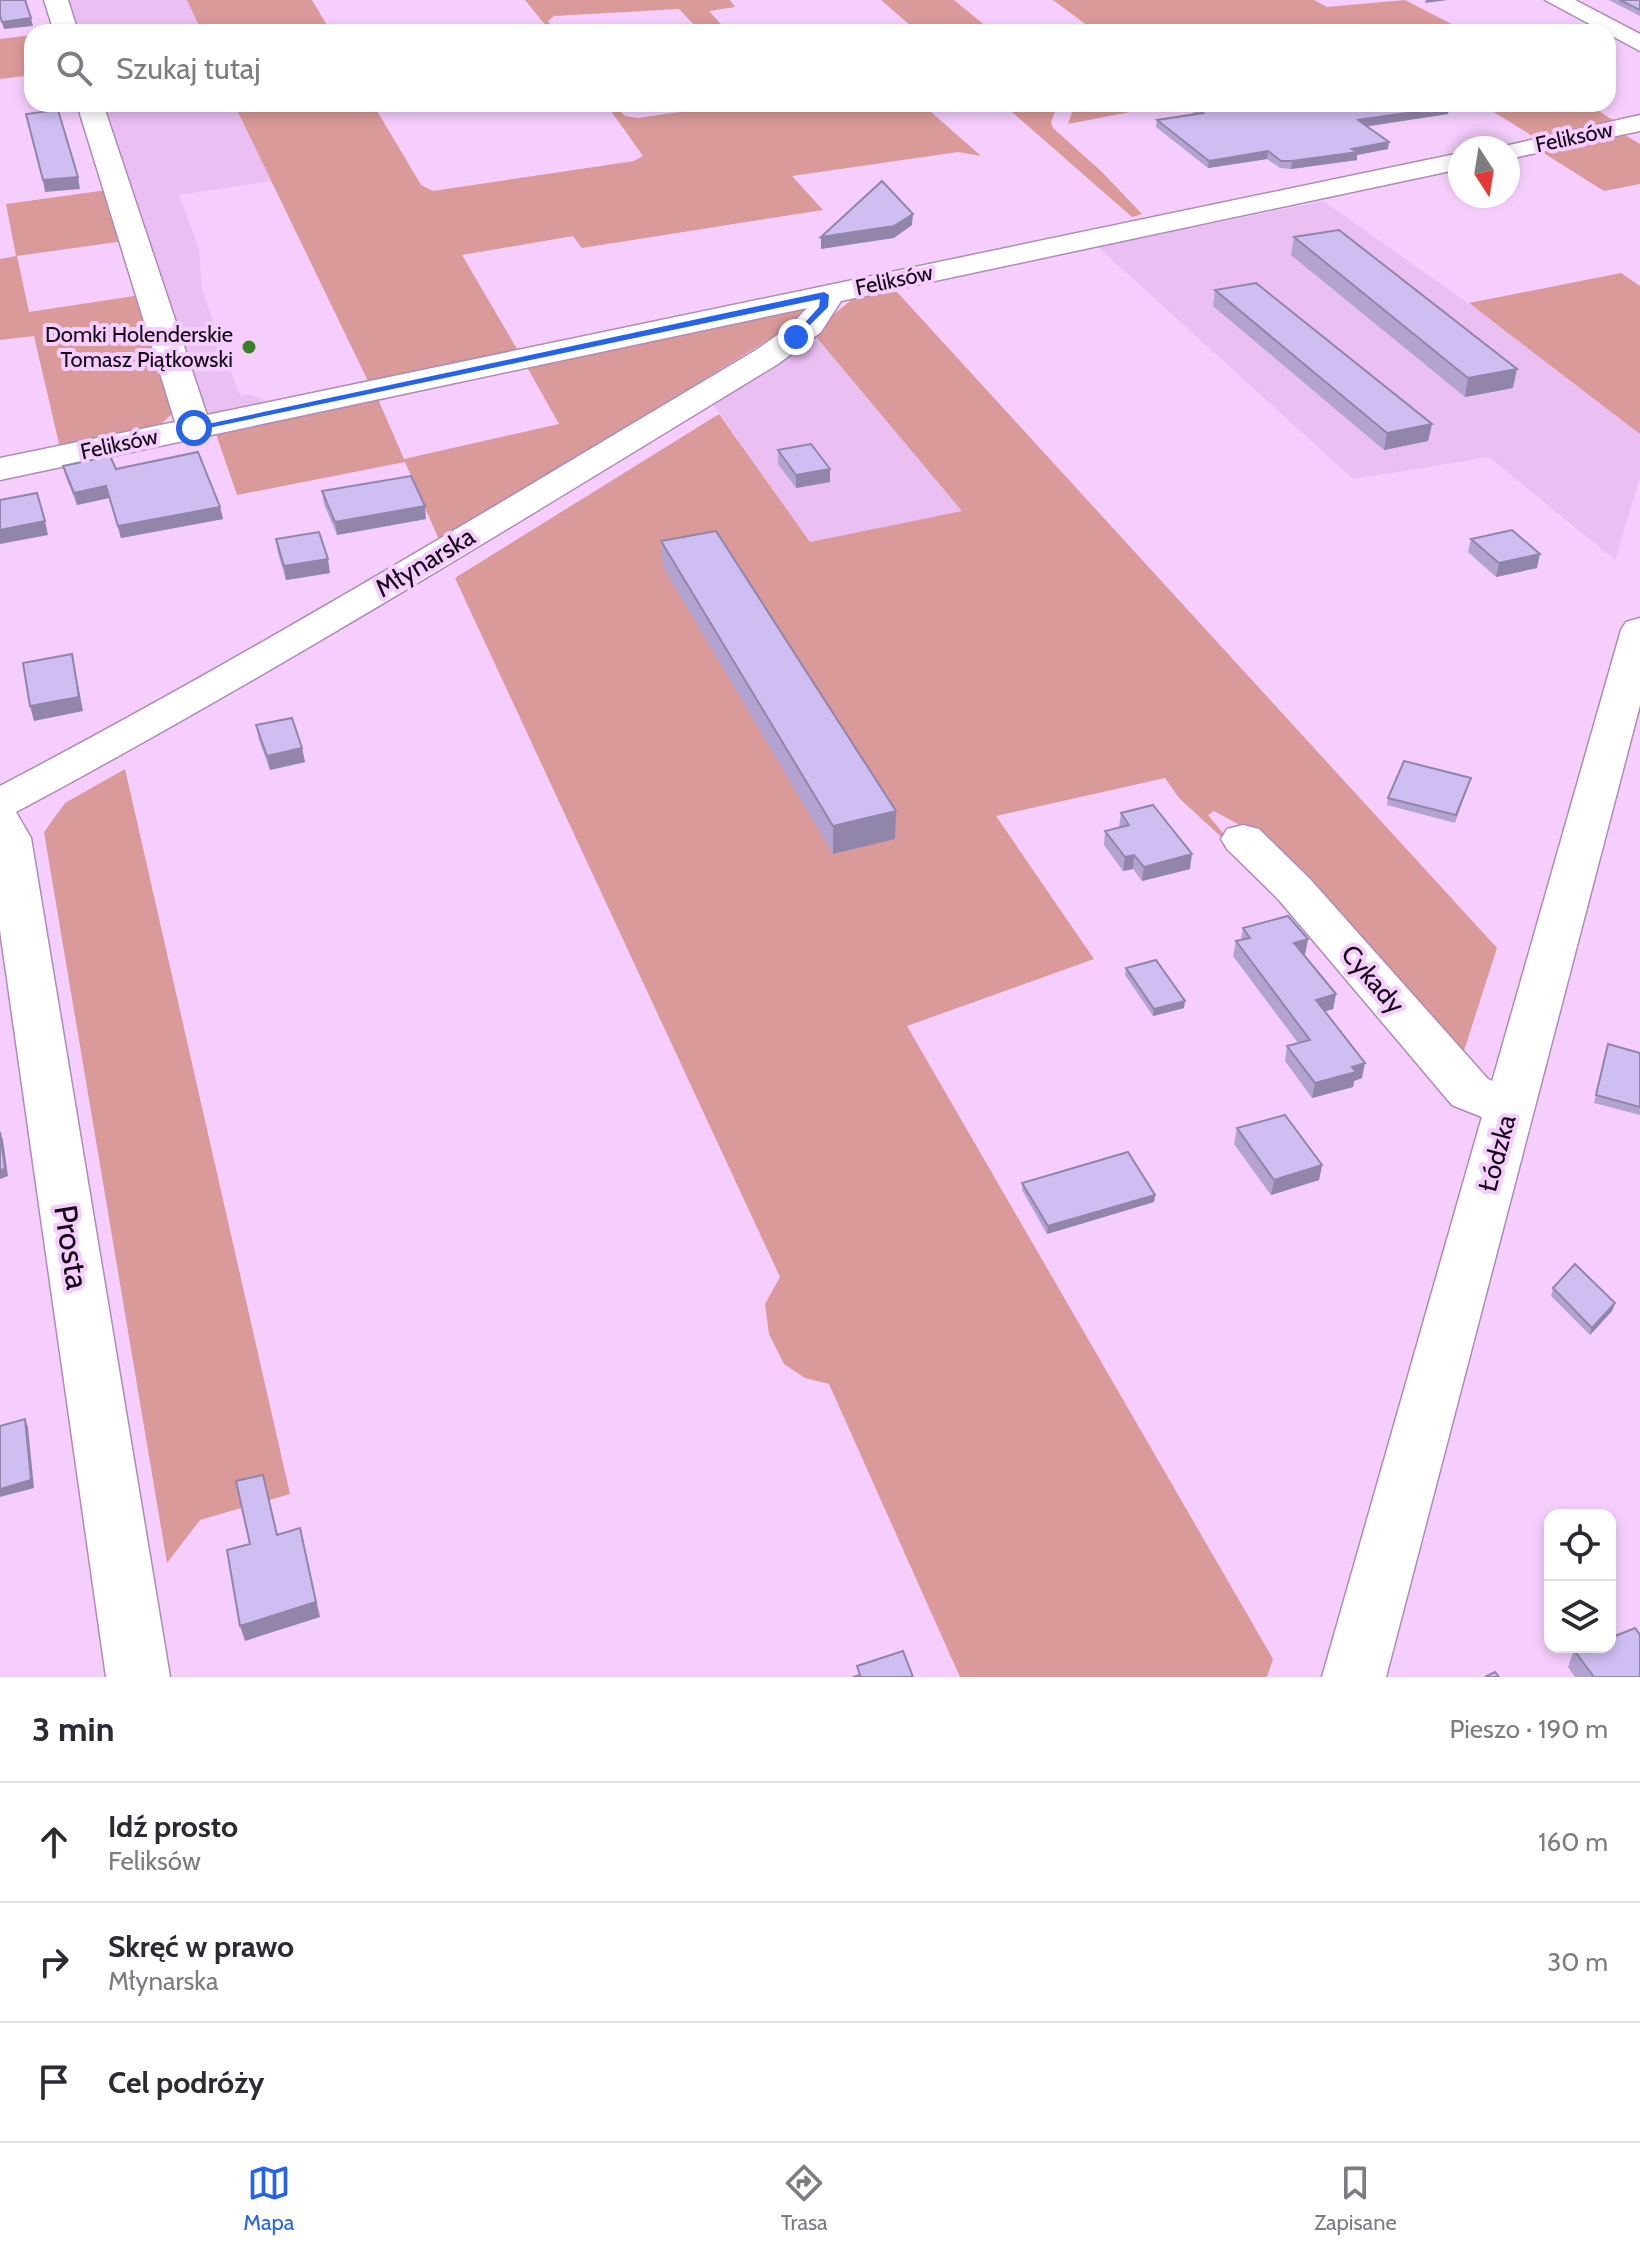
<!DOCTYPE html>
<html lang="pl">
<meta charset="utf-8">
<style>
:root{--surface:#fff;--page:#f2f2f3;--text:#2b2b33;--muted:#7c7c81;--line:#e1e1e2;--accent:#2563eb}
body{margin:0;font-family:Cabin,sans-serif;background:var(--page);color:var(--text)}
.controls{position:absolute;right:24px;bottom:24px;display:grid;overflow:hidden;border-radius:16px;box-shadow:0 4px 12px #0003}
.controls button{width:72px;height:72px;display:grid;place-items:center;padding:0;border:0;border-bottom:2px solid var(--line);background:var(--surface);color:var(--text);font:40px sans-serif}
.compass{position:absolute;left:1448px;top:136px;width:72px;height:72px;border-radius:50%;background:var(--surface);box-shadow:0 4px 12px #0003;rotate:168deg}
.stop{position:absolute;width:24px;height:24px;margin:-18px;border:6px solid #2563eb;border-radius:50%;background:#fff}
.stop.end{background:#2563eb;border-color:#fff;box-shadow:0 2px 8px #0008}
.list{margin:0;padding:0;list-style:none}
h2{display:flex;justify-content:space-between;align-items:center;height:104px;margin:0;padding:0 32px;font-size:34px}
h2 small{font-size:26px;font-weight:400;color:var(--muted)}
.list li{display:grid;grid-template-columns:52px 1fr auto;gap:24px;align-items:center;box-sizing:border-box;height:120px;padding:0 32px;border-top:2px solid var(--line)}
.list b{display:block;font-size:30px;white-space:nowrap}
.list p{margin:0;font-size:26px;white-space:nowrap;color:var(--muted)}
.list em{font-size:26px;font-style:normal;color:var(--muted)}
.icon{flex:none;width:44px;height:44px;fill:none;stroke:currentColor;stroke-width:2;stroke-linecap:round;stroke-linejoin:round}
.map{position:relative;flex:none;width:1640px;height:1677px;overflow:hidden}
.search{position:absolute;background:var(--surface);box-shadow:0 4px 12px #0003;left:24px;right:24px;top:24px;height:88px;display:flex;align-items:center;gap:20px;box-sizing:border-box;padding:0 28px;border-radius:24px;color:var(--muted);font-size:30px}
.sheet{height:464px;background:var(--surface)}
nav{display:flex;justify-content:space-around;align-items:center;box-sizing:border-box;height:112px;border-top:2px solid var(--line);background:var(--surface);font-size:22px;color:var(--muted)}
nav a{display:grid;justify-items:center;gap:4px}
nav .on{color:var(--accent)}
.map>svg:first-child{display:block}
.built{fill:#eabff2}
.green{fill:#d99a99}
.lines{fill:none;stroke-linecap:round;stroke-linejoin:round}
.minor-casing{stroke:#af8bb7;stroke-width:3}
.major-casing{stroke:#af8bb7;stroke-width:3}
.minor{fill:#fff;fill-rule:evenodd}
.major{fill:#fff;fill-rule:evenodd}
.wall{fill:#b2a3d0}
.shaded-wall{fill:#9185a9}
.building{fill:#cfbef2;stroke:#9185a9;stroke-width:2}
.route{fill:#2563eb}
.poi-dot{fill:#388026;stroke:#f5cefd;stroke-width:3}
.labels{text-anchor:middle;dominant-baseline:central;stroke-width:8;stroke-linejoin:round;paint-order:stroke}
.far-street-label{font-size:22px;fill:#130616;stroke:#f5cefd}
.far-poi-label{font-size:22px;fill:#130616;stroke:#f5cefd;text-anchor:end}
.street-label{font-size:26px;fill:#130616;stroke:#f5cefd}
.near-street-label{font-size:32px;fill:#130616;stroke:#f5cefd}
</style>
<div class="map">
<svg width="1640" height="1677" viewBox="0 0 1640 1677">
<rect width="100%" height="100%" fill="#f5cefd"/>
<!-- built -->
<path class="built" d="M67,0H187L202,32H78Z
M102,104H234L271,181L179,195L199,249L202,290L240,396L250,394L272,404L209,417Z
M1323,201L1536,351L1640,434V478L1615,560L1489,457L1353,479L1098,247Z
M812,332L867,398L963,511L810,542L709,398Z"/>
<!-- green -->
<path class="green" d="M187,0H312L331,32H202Z
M525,0H730L735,7L709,11L728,32H701L679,9L554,16L548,21L555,32H551Z
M881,0H954L993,32H918Z
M1053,0H1314L1327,7L1405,0L1467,32H1096Z
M32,35V75L0,79V39Z
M234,104H373L421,185L433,191L634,161L643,156L606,104H613L625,116L638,118L735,104H922L981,156L958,152L792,176L823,210L582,248L573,236L462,255L517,349L369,383Z
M1003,104H1058L1051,122L1053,128L1102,172L1142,214L1132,217Z
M1075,104H1171L1068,124Z
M1481,104H1587L1618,123L1539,140Z
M1625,135L1640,144V184L1604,191L1542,152Z
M107,190L124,241L17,256L29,312L141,295L177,409L158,427L60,448L34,336L0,340V259L16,256L6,204Z
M1621,273L1640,286V434L1469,303Z
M870,292H897L1497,948L1461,1060L1283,865L1238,824L1214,811L1208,815L1242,856L1179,798L1165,778L996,816L1094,959L907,1026L1273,1659L1267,1677H960L829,1384L805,1378L784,1364L769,1334L765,1304L780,1277L455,578L719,414L810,542L962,511L812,332L860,293Z
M838,297L440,542L405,462L237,495L216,434L378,399L404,459L559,424L527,367Z
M125,769L290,1494L200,1520L167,1563L44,832L65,803Z"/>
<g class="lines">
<defs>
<path id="minor" d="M44,0H68L78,32H54Z
M1545,0H1575L1640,34V51Z
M77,104H103L207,415L1460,153V169L841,301L821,332L778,364C527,517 276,673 16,812L31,838L170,1677H106L0,930V786C258,651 506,499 756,350L790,326L807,308L0,480V458L175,422Z
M1640,115V131L1508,159V148H1496Z
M1243,825L1259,829L1310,879L1488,1079L1527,1097L1534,1110L1527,1123L1509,1128L1452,1105L1278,899L1227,849L1221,839L1227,829Z"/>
<path id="major" d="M1640,618V705L1386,1677H1322L1621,630L1626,622Z"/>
</defs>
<!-- minor casing -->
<use href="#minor" class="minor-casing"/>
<!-- major casing -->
<use href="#major" class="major-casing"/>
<!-- minor -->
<use href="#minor" class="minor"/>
<!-- major -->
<use href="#major" class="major"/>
</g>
<!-- wall -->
<path class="wall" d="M1609,0H1640V16Z
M1184,104H1445L1448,114L1367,126L1388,149L1357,155V160L1291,169L1280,168L1267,159L1208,168L1156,127L1157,120L1195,114L1184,106Z
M1294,237L1513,388L1465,397L1291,255Z
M1215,290L1432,424L1428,441L1384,450L1213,306Z
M778,450L830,482L796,488L778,464Z
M63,466L220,507L223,519L121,538L109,498L77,505L66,477Z
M322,491L426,519L337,535L324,504Z
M276,539L330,573L286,580L278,553Z
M1471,539L1537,568L1496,577L1468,552Z
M661,541L896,811L895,839L833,854L663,567Z
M256,725L302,748L305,762L270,770L259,740Z
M1471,778L1455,823L1387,805L1388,798Z
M1121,813L1190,869L1142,881L1133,869L1123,871L1104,845L1105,831L1119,827Z
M1243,928L1308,939L1305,954H1303L1336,994L1333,1009L1325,1011L1362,1078L1354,1081L1353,1087L1312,1098L1285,1061L1287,1046L1298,1043L1233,956L1236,941L1241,940Z
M1126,968L1184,1008L1153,1016L1125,975Z
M1608,1044L1640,1053V1115L1594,1103Z
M1237,1128L1322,1165L1319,1180L1271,1195L1234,1144Z
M1022,1183L1155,1195L1154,1202L1047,1234L1022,1190Z
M1553,1288L1615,1303L1612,1311L1590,1335L1551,1296Z
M1574,1650L1640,1677H1575L1568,1667Z"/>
<!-- shaded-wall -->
<path class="shaded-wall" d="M1426,0H1448L1425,3Z
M31,18L33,26L4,29L2,22Z
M1450,107L1448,114L1357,128L1358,120Z
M1389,142L1388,149L1357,155V160L1291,169L1292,161Z
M1268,151L1267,159L1208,168L1209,161Z
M78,177L80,189L45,192L43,180Z
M913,214L912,225L894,238L821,249V237Z
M1517,369L1513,388L1465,397L1468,378Z
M1432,424L1428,441L1384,450L1387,433Z
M830,469V482L796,488V475Z
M106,486L109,498L77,505L74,493Z
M425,506L426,519L337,535L335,522Z
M220,507L223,519L121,538L118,526Z
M45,521L48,535L0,544V530Z
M1540,554L1537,568L1496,577L1499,563Z
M328,559L330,573L286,580L284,566Z
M72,654L83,711L34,721L30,706Z
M302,748L305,762L270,770L267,756Z
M896,811L895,839L833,854V826Z
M1192,854L1190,869L1142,881L1144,867Z
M1134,855L1133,869L1123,871L1125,857Z
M1308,939L1305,954L1291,958L1294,943Z
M1336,994L1333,1009L1313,1015L1316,1000Z
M1185,1001L1184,1008L1153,1016L1154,1009Z
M1365,1063L1362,1078L1354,1081L1353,1087L1312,1098L1315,1083L1352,1067Z
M0,1132L3,1140L8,1176L0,1179Z
M1322,1165L1319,1180L1271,1195L1274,1180Z
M1155,1195L1154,1202L1047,1234L1048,1226Z
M1615,1303L1612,1311L1590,1335L1592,1328Z
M25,1419L28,1427L34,1488L0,1497V1489Z
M300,1528L320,1617L245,1641L240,1626Z"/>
<!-- building -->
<path class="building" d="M0,0H25L31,18L2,22L0,15Z
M1620,0H1640V10Z
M1192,104H1445L1450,107L1358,120L1389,142L1352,149L1358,152L1292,161H1281L1268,151L1209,161L1157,120L1203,113Z
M58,110L78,177L43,180L26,114Z
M882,181L913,214L894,226L821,237Z
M1339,230L1517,369L1468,378L1294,237Z
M1256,283L1432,424L1387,433L1215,290Z
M811,444L830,469L796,475L778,450Z
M198,452L220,507L118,526L106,486L74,493L63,466L110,456L116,469Z
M411,476L425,506L335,522L322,491Z
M37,493L45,521L0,530V500Z
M1512,530L1540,554L1499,563L1471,539Z
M716,531L896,811L833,826L661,541Z
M319,532L328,559L284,566L276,539Z
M72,654L79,697L30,706L23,663Z
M292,718L302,748L267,756L256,725Z
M1404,761L1471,778L1456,815L1388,798Z
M1153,805L1192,854L1144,867L1134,855L1125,857L1105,831L1129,825L1121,813Z
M1288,916L1308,939L1294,943L1336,994L1316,1000L1365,1063L1352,1067L1356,1072L1315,1083L1287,1046L1310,1040L1236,941L1250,938L1243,928Z
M1156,960L1185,1001L1154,1009L1126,968Z
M1608,1044L1640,1053V1107L1596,1095Z
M1285,1115L1322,1165L1274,1180L1237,1128Z
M0,1132L5,1169L0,1170Z
M1128,1152L1155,1195L1048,1226L1022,1183Z
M1575,1264L1615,1303L1592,1328L1553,1288Z
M25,1419L31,1480L0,1489V1426Z
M263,1475L277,1535L300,1528L316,1602L240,1626L227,1550L250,1544L236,1481Z
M1635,1628L1640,1635V1677H1594L1574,1650L1584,1647H1610V1638Z
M903,1651L913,1677H853L860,1675L857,1666Z
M1495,1672L1499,1677H1485Z"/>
<!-- route -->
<path class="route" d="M824,292L829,295L828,307L796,339L792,337L819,307L820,299L194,431L189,428Z"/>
<!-- markers -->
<circle class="poi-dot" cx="249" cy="347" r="8"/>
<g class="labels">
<!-- far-street labels -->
<g class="far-street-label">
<text transform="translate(1574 137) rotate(-12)">Feliksów</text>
<text transform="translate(894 280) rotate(-12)">Feliksów</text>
<text transform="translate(119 444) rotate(-12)">Feliksów</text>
</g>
<!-- far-poi labels -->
<g class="far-poi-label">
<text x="233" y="334">Domki Holenderskie<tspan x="233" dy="25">Tomasz Piątkowski</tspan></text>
</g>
<!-- street labels -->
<g class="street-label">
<text transform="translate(425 562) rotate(-31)">Młynarska</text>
<text transform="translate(1373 979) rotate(49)">Cykady</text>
<text transform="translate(1497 1153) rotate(-75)">Łódzka</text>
</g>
<!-- near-street labels -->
<g class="near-street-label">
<text transform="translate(72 1247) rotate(81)">Prosta</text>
</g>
</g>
</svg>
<div class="controls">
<button><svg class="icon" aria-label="locate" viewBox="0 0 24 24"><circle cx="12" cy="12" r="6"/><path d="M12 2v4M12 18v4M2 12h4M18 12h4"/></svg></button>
<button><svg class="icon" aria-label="layers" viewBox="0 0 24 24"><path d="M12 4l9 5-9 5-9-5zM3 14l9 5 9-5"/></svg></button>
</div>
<svg class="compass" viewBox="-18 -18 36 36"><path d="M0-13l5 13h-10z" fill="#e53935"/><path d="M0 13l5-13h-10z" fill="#7c7c81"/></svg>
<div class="stop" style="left:194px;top:428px"></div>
<div class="stop end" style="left:796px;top:337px"></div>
<div class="search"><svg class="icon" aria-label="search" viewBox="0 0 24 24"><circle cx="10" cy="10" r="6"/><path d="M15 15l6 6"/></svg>Szukaj tutaj</div>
</div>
<section class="sheet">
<h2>3 min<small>Pieszo · 190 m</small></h2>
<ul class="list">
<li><svg class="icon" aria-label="ahead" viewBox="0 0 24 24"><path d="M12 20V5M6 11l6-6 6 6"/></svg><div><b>Idź prosto</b><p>Feliksów</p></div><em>160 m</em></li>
<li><svg class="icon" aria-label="right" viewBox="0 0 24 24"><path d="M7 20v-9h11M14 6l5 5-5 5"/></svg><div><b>Skręć w prawo</b><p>Młynarska</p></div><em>30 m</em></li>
<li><svg class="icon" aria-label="arrive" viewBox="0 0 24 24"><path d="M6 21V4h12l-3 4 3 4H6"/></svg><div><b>Cel podróży</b></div></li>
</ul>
</section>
<nav>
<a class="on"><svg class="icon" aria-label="map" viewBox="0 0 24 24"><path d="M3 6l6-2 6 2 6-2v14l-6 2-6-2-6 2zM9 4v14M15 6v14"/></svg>Mapa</a>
<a><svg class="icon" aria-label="directions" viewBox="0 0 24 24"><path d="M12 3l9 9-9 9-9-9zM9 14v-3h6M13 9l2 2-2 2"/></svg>Trasa</a>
<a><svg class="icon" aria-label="saved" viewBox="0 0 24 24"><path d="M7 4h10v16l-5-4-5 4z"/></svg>Zapisane</a>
</nav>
